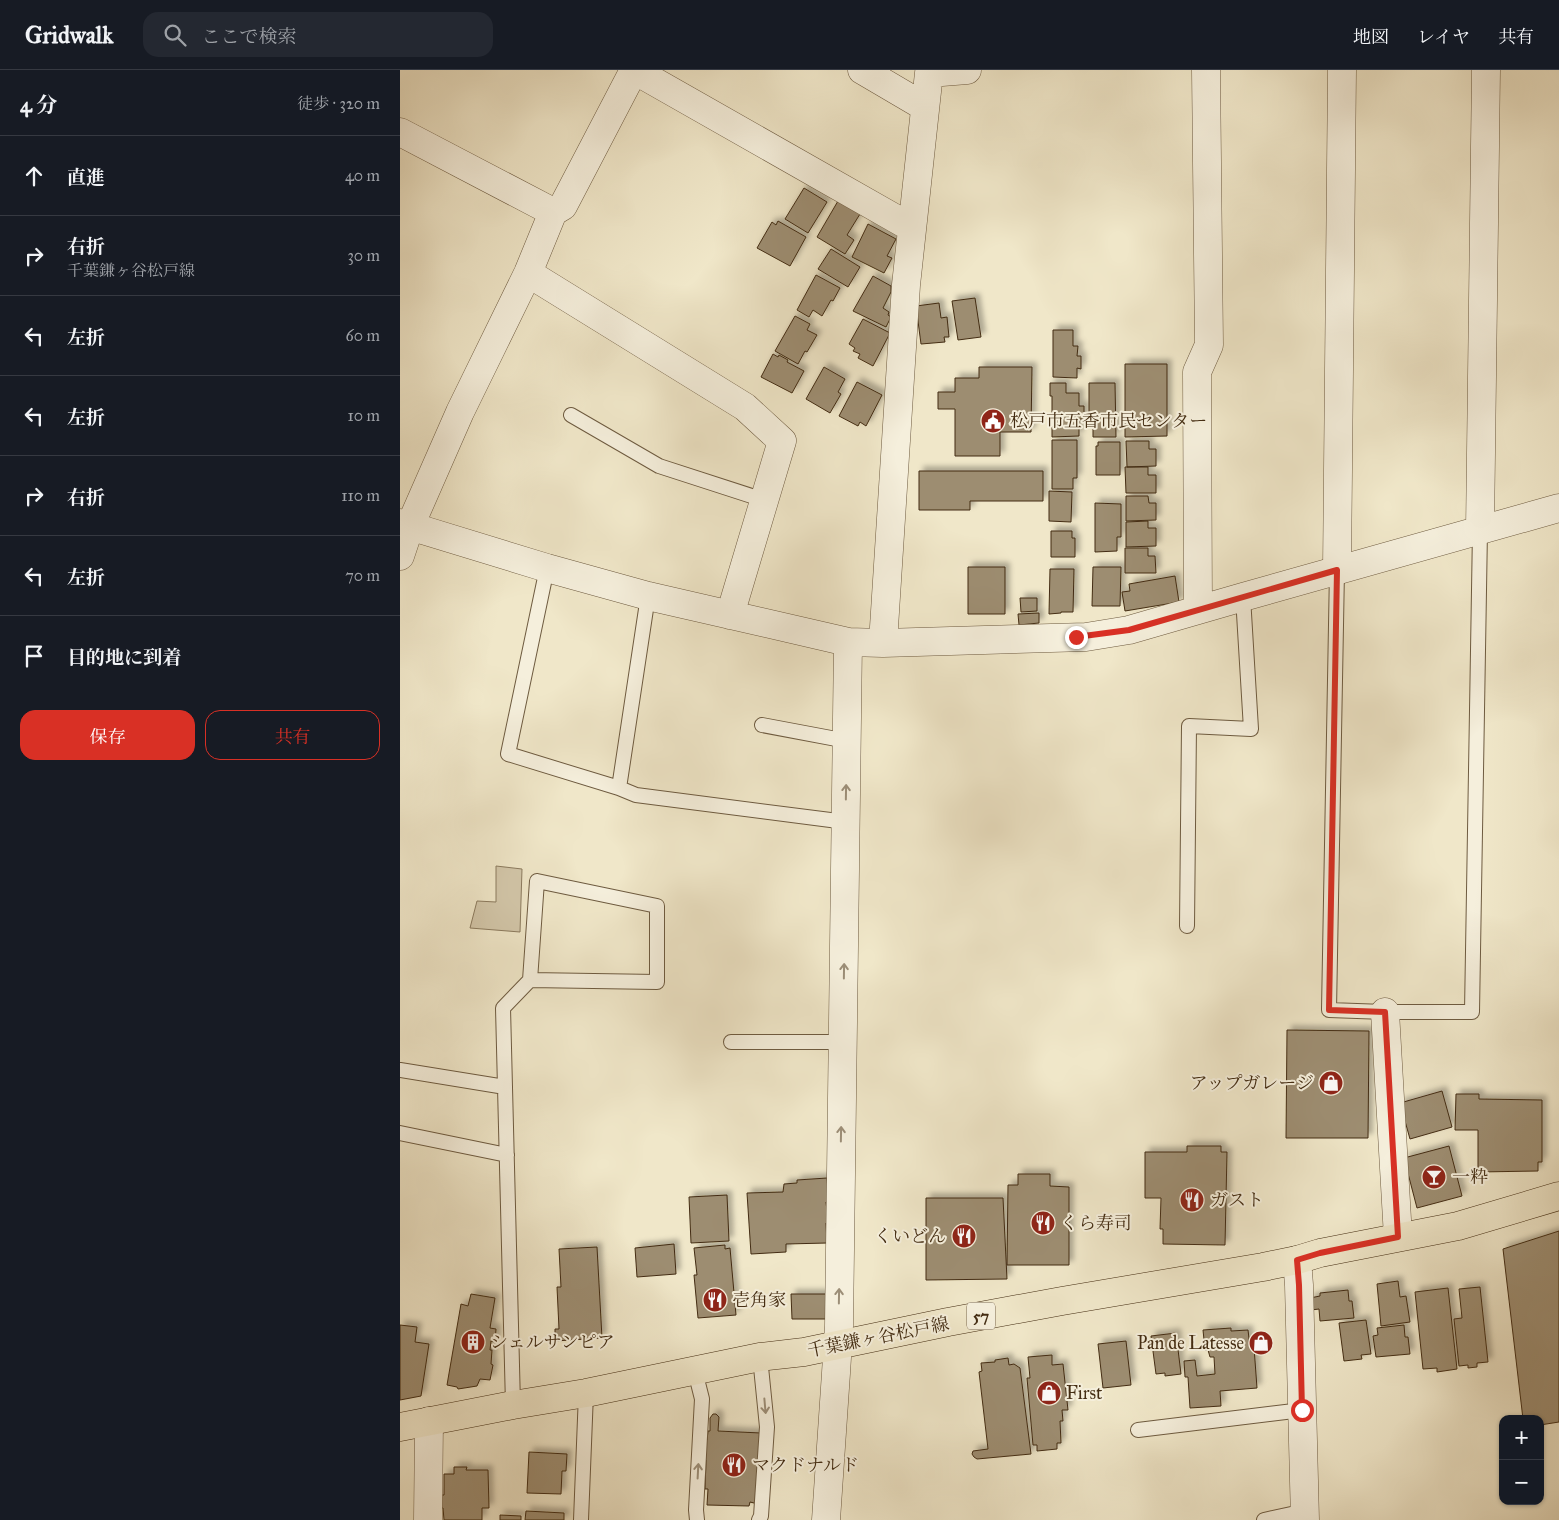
<!DOCTYPE html>
<html lang="ja">
<meta charset="utf-8">
<style>
:root{--surface:#171b24;--page:#242831;--text:#f1f3f6;--muted:#9ea1a6;--line:#363941;--accent:#d93025}
body{margin:0;font-family:"IM FELL Great Primer","Noto Serif JP",serif;background:var(--page);color:var(--text)}
.controls{position:absolute;right:15px;bottom:15px;display:grid;overflow:hidden;border-radius:10px;box-shadow:0 1px 4px #0004}
.controls button{width:45px;height:45px;display:grid;place-items:center;padding:0;border:0;border-bottom:1px solid var(--line);background:var(--surface);color:var(--text);font:25px sans-serif}
.stop{position:absolute;width:15px;height:15px;margin:-11px;border:4px solid #d93025;border-radius:50%;background:#fff}
.stop.end{background:#d93025;border-color:#fff;box-shadow:0 1px 5px #0008}
.list{margin:0;padding:0;list-style:none}
h2{display:flex;justify-content:space-between;align-items:center;height:65px;margin:0;padding:0 20px;font-size:21px}
h2 small{font-size:16px;font-weight:400;color:var(--muted)}
.list li{display:grid;grid-template-columns:32px 1fr auto;gap:15px;align-items:center;box-sizing:border-box;height:80px;padding:0 20px;border-top:1px solid var(--line)}
.list b{display:block;font-size:19px;white-space:nowrap}
.list p{margin:0;font-size:16px;white-space:nowrap;color:var(--muted)}
.list em{font-size:16px;font-style:normal;color:var(--muted)}
.actions{display:flex;gap:10px;padding:15px 20px}
.actions a{flex:1;padding:11px 0;border:1px solid var(--accent);border-radius:15px;text-align:center;font-size:18px;color:var(--accent)}
.actions .main{background:var(--accent);color:#fff}
.icon{flex:none;width:28px;height:28px;fill:none;stroke:currentColor;stroke-width:2;stroke-linecap:round;stroke-linejoin:round}
.map{position:relative;flex:none;width:1159px;height:1450px;overflow:hidden}
header{display:flex;align-items:center;gap:30px;box-sizing:border-box;height:70px;padding:0 25px;background:var(--surface);border-bottom:1px solid var(--line)}
header strong{font-size:24px}
nav{display:flex;gap:28px;margin-inline-start:auto;font-size:18px}
.search{width:350px;height:45px;background:var(--page);display:flex;align-items:center;gap:12px;box-sizing:border-box;padding:0 18px;border-radius:15px;color:var(--muted);font-size:19px}
main{display:flex}
aside{flex:1;background:var(--surface)}
.map>svg:first-child{display:block}
.green{fill:#d3c7aa;stroke:#8b7a5e}
.building{fill:#9d8d71;stroke:#432c12;filter:url(#shadow)}
.lines{fill:none;stroke-linecap:round;stroke-linejoin:round}
.service-casing{stroke:#6e5b40;stroke-width:16}
.minor-casing{stroke:#6e5b40;stroke-width:29}
.primary-casing{stroke:#432c12;stroke-width:29}
.service{stroke:#f5efdc;stroke-width:14}
.minor{stroke:#f5efdc;stroke-width:28}
.primary{stroke:#f0e7c9;stroke-width:28}
.oneway{stroke:#9c8e77}
.route{stroke:#d93025;stroke-width:6}
.labels{text-anchor:middle;dominant-baseline:central;stroke-width:4;stroke-linejoin:round;paint-order:stroke}
.shield{fill:#f5efdc;stroke:#78664f;stroke-width:1}
.shield-label{font-size:16px;font-weight:bold;fill:#432c12}
.poi-label{font-size:18px;fill:#432c12;stroke:#f5efdc;text-anchor:start}
.street-label{font-size:18px;fill:#432c12;stroke:#f5efdc}
</style>
<header>
<strong>Gridwalk</strong>
<div class="search"><svg class="icon" aria-label="search" viewBox="0 0 24 24"><circle cx="10" cy="10" r="6"/><path d="M15 15l6 6"/></svg>ここで検索</div>
<nav><a>地図</a><a>レイヤ</a><a>共有</a></nav>
</header>
<main>
<aside>
<h2>4 分<small>徒歩 · 320 m</small></h2>
<ul class="list">
<li><svg class="icon" aria-label="ahead" viewBox="0 0 24 24"><path d="M12 20V5M6 11l6-6 6 6"/></svg><div><b>直進</b></div><em>40 m</em></li>
<li><svg class="icon" aria-label="right" viewBox="0 0 24 24"><path d="M7 20v-9h11M14 6l5 5-5 5"/></svg><div><b>右折</b><p>千葉鎌ヶ谷松戸線</p></div><em>30 m</em></li>
<li><svg class="icon" aria-label="left" viewBox="0 0 24 24"><path d="M17 20v-9H6M10 6l-5 5 5 5"/></svg><div><b>左折</b></div><em>60 m</em></li>
<li><svg class="icon" aria-label="left" viewBox="0 0 24 24"><path d="M17 20v-9H6M10 6l-5 5 5 5"/></svg><div><b>左折</b></div><em>10 m</em></li>
<li><svg class="icon" aria-label="right" viewBox="0 0 24 24"><path d="M7 20v-9h11M14 6l5 5-5 5"/></svg><div><b>右折</b></div><em>110 m</em></li>
<li><svg class="icon" aria-label="left" viewBox="0 0 24 24"><path d="M17 20v-9H6M10 6l-5 5 5 5"/></svg><div><b>左折</b></div><em>70 m</em></li>
<li><svg class="icon" aria-label="arrive" viewBox="0 0 24 24"><path d="M6 21V4h12l-3 4 3 4H6"/></svg><div><b>目的地に到着</b></div></li>
</ul>
<div class="actions"><a class="main">保存</a><a>共有</a></div>
</aside>
<div class="map">
<svg width="1159" height="1450" viewBox="0 0 1159 1450">
<defs>
<filter id="shadow"><feDropShadow dx="4.5" dy="-4.5" stdDeviation="2.5" flood-color="#0004"/></filter>
</defs>
<rect width="100%" height="100%" fill="#f0e7c9"/>
<filter id="stains"><feTurbulence type="fractalNoise" baseFrequency=".004" numOctaves="4"/><feColorMatrix values="0 0 0 0 .2 0 0 0 0 .09 0 0 0 0 .02 0 0 0 .5 -.17"/></filter>
<radialGradient id="worn" r=".72"><stop offset=".6" stop-color="#630" stop-opacity="0"/><stop offset="1" stop-color="#630" stop-opacity=".3"/></radialGradient>
<!-- green -->
<path class="green" d="M96,796L122,799L120,862L70,858L77,831L96,832Z"/>
<!-- building -->
<path class="building" d="M404,118L427,132L408,163L385,149Z
M438,131L460,144L447,165L454,170L445,184L417,167Z
M378,151L406,167L390,196L357,178L372,152L376,155Z
M468,154L496,169L487,186L492,188L484,203L452,187Z
M431,179L460,197L448,217L418,199Z
M416,205L440,218L433,231L431,230L422,246L413,240L409,247L397,240Z
M473,206L491,216V222L483,238L489,242L488,245L491,247L486,257L453,241Z
M575,228L581,267L558,270L552,231Z
M539,233L541,248L547,247L549,267H544L545,272L521,274L516,236Z
M395,246L410,254L407,260L417,265L407,282L405,281L398,294L375,281Z
M463,249L490,263L473,296L458,288L460,284L453,281L455,278L449,274Z
M653,260H673V276H678L677,286H681V299L677,298V308L653,307Z
M373,284L378,287L379,285L388,290L387,292L404,301L392,323L361,307Z
M725,294H767V366L725,367Z
M424,297L445,309L438,322L441,324L430,343L406,329Z
M579,297H632L631,362H600V386H555V339H538V322H555V308H579Z
M457,312L482,325L466,356L460,352L458,356L439,346Z
M650,313H666V323H679V336H684V349H679V366L652,367V326H650Z
M689,313H715L716,367H693V347L689,348Z
M652,370H677V408H673V419H652Z
M726,371H749V379H756V396L727,397Z
M698,372H720V405H696V376H698Z
M725,397H748V405H756V423H726Z
M519,401H643V431H570V440H519Z
M649,421L672,422L671,452L649,451Z
M726,426H748L749,433H756V450L726,451Z
M695,433L721,434V467H717V481L695,482Z
M748,451V458H756V476L726,477V452Z
M651,461H672V468H675V487H651Z
M725,478H748V486H755L756,503H725Z
M568,497H605V544H568Z
M693,497H721L720,536H692Z
M650,499H674L673,542H661V543L649,544Z
M775,506L779,532L725,541L722,522L730,521L729,514Z
M620,528H637V541L621,542Z
M639,543V553L619,555L618,544Z
M887,960L969,961L968,1068H886Z
M1042,1021L1052,1057L1010,1069L1000,1033Z
M1056,1024H1079V1029L1142,1030V1092H1138V1101L1078,1102V1060H1055Z
M787,1076H821V1082H827L825,1175L763,1174V1159H760L761,1128H745V1082H787Z
M1049,1076L1062,1126L1017,1138L1004,1088Z
M618,1104H650V1116L669,1117V1195H607L608,1115H618Z
M427,1108L429,1132H426L427,1141L429,1142V1153H426L427,1173L386,1174V1182L351,1184L347,1123L383,1122L384,1114L397,1113V1110Z
M327,1125L329,1171L291,1173L289,1127Z
M526,1128H603L607,1209L526,1210Z
M1159,1161V1352L1140,1355V1349H1123L1103,1179Z
M274,1174L276,1204L237,1207L235,1178Z
M325,1175V1179L330,1178L336,1245L298,1248L294,1205H297L294,1178Z
M197,1177L202,1268L155,1271V1259H159L157,1217H161L159,1179Z
M998,1211L1000,1227L1006,1226L1010,1252L981,1256L977,1214Z
M1080,1217L1088,1292L1077,1293V1297L1068,1298V1295L1059,1296L1054,1249L1062,1248L1059,1219Z
M1048,1218L1057,1299L1037,1302V1298L1023,1299L1015,1222Z
M948,1220L949,1231H952L954,1248L920,1251L919,1239L911,1240L910,1228L920,1226V1223Z
M71,1224L95,1228L90,1258L96,1259L95,1272L91,1271L90,1280H92L91,1294L93,1295L90,1310L80,1309L77,1316L58,1319L57,1317L47,1315L61,1234L68,1236Z
M391,1224H428V1249H392Z
M966,1250L971,1284L961,1285L962,1289L944,1291L939,1253Z
M0,1255L17,1257L15,1272L29,1274L21,1326L0,1330Z
M1004,1255L1005,1267H1008L1010,1284L976,1287L973,1266L978,1265L977,1258Z
M831,1258V1261L848,1260L850,1277H854L857,1318L820,1321L821,1336L790,1338L788,1307H785L784,1291L795,1290L797,1306L815,1304L814,1287H810L808,1280H805L803,1260Z
M776,1263L781,1304L765,1306V1303L756,1304L751,1266Z
M726,1271L731,1315L703,1318L698,1274Z
M652,1285V1295L663,1294L668,1340H662L663,1351H660L661,1373H657V1379L637,1381V1375H633L627,1308H630L628,1287Z
M608,1288L609,1295L614,1294L620,1298L631,1384L577,1389L574,1387L572,1384L573,1381L588,1379L579,1302L582,1301L581,1293L595,1292V1290Z
M313,1344H316L319,1347L318,1361L361,1363L356,1431L354,1433L350,1432L349,1436L307,1435L308,1419H305L306,1390H303L304,1371L307,1370L308,1361H310V1348Z
M129,1382L167,1384L166,1401H162L161,1424L127,1423Z
M54,1397H67L66,1400H88L89,1438H82V1450H44L43,1438H41L40,1425H44V1404H54Z
M126,1441L164,1443V1450H125Z
M100,1445L121,1446V1450H100Z"/>
<g class="lines">
<defs>
<path id="service" d="M171,345L259,396L364,430
M147,498L108,684L219,718L248,526
M937,500L929,940L985,942H1072L1080,460
M362,655L447,671
M219,718L236,725L446,752
M787,856L789,656L851,659L843,527
M331,972H443
M0,1000L105,1017
M0,1063L107,1085
M295,1301L302,1329L296,1440L297,1450
M113,1335L103,938L130,910L137,811L257,836V912L130,910
M738,1360L902,1340
M181,1450L186,1323
M359,1450L361,1446L367,1357L360,1287
M864,1450L905,1441"/>
<path id="minor" d="M462,0L525,37
M0,62L153,142
M128,203L345,337L382,371L330,545
M0,453L147,498L248,526L448,572L483,573L686,567L729,560L843,527L1159,438
M1080,460L1086,0
M0,486L10,456L60,342L128,203L153,142L163,136L234,0L512,158
M937,500L942,0
M798,540L797,302L809,275L806,0
M483,573L506,215L529,3L567,0
M985,942L998,1167
M897,1190L899,1215L905,1450
M28,1450L29,1351
M426,1450L436,1303L439,1256L448,572"/>
<path id="primary" d="M0,1357L113,1335L186,1323L360,1287L404,1282L548,1252L662,1231L863,1197L897,1190L920,1183L1058,1156L1159,1126"/>
</defs>
<!-- service casing -->
<use href="#service" class="service-casing"/>
<!-- minor casing -->
<use href="#minor" class="minor-casing"/>
<!-- primary casing -->
<use href="#primary" class="primary-casing"/>
<!-- service -->
<use href="#service" class="service"/>
<!-- minor -->
<use href="#minor" class="minor"/>
<!-- primary -->
<use href="#primary" class="primary"/>
</g>
<!-- one-way arrows -->
<defs><path id="oneway-shaft" d="M-6 0H5M1.5-3L5.5 0L1.5 3" fill="none" stroke-width="1.6" stroke-linecap="round" stroke-linejoin="round" transform="scale(1.25)"/></defs>
<g class="oneway">
<use href="#oneway-shaft" transform="translate(446 722) rotate(-89)"/>
<use href="#oneway-shaft" transform="translate(444 901) rotate(-89)"/>
<use href="#oneway-shaft" transform="translate(441 1064) rotate(-89)"/>
<use href="#oneway-shaft" transform="translate(439 1226) rotate(-89)"/>
<use href="#oneway-shaft" transform="translate(365 1336) rotate(85)"/>
<use href="#oneway-shaft" transform="translate(298 1401) rotate(-87)"/>
</g>
<g class="lines">
<!-- route -->
<path class="route" d="M676,567L729,560L937,500L929,940L985,942L998,1167L920,1183L897,1190L899,1215L902,1340"/>
</g>
<!-- icons -->
<defs>
<symbol id="civic-disc" viewBox="-11 -11 22 22"><circle r="9.5" fill="#8f2418" stroke="#f5efdc"/><path d="M-.6-6.5H3V-4.5H.6V-3L4-1V1h2V6H-6V1h2V-1L-.6-3ZM-1.2 2.5V6h2.4V2.5Z" fill="#fff"/></symbol>
<symbol id="shop-disc" viewBox="-11 -11 22 22"><circle r="9.5" fill="#8f2418" stroke="#f5efdc"/><path d="M-5-2.5h2.3a2.7 3.5 0 0 1 5.4 0H5L5.5 6h-11ZM-1.5-2.5h3a1.5 2.3 0 0 0-3 0Z" fill="#fff"/></symbol>
<symbol id="bar-disc" viewBox="-11 -11 22 22"><circle r="9.5" fill="#8f2418" stroke="#f5efdc"/><path d="M-6-5H6L.8 .8V4.5H3.5V6h-7V4.5H-.8V.8Z" fill="#fff"/></symbol>
<symbol id="restaurant-disc" viewBox="-11 -11 22 22"><circle r="9.5" fill="#8f2418" stroke="#f5efdc"/><path d="M-5-6h1v4h1v-4h1v4h1v-4h1v5L-1.5 .5V6h-2V.5L-5-1ZM5-6V6H3V1.5H1.5Q1.5-4 5-6Z" fill="#fff"/></symbol>
<symbol id="building-disc" viewBox="-11 -11 22 22"><circle r="9.5" fill="#8f2418" stroke="#f5efdc"/><path d="M-4-6H4V6H1V3H-1V6H-4ZM-2.5-4.3h1.7v1.8h-1.7ZM.8-4.3h1.7v1.8H.8ZM-2.5-1h1.7V.8h-1.7ZM.8-1h1.7V.8H.8Z" fill="#fff"/></symbol>
</defs>
<g fill-rule="evenodd">
<use href="#civic-disc" x="579" y="337" width="28" height="28"/>
<use href="#shop-disc" x="917" y="999" width="28" height="28"/>
<use href="#bar-disc" x="1020" y="1093" width="28" height="28"/>
<use href="#restaurant-disc" x="778" y="1116" width="28" height="28"/>
<use href="#restaurant-disc" x="629" y="1139" width="28" height="28"/>
<use href="#restaurant-disc" x="550" y="1152" width="28" height="28"/>
<use href="#restaurant-disc" x="301" y="1216" width="28" height="28"/>
<use href="#building-disc" x="59" y="1258" width="28" height="28"/>
<use href="#shop-disc" x="847" y="1259" width="28" height="28"/>
<use href="#shop-disc" x="635" y="1309" width="28" height="28"/>
<use href="#restaurant-disc" x="320" y="1381" width="28" height="28"/>
</g>
<g class="labels">
<!-- shield labels -->
<rect class="shield" x="567" y="1232.5" width="28" height="27" rx="4"/>
<g class="shield-label">
<text x="581" y="1246">57</text>
</g>
<!-- poi labels -->
<g class="poi-label">
<text x="610" y="351">松戸市五香市民センター</text>
<text x="914" y="1013" text-anchor="end">アップガレージ</text>
<text x="1052" y="1107">一粋</text>
<text x="810" y="1130">ガスト</text>
<text x="660" y="1153">くら寿司</text>
<text x="546" y="1166" text-anchor="end">くいどん</text>
<text x="332" y="1230">壱角家</text>
<text x="90" y="1272">シェルサンピア</text>
<text x="844" y="1273" text-anchor="end">Pan de Latesse</text>
<text x="666" y="1323">First</text>
<text x="352" y="1395">マクドナルド</text>
</g>
<!-- street labels -->
<g class="street-label">
<text transform="translate(478 1267) rotate(-11)">千葉鎌ヶ谷松戸線</text>
</g>
</g>
<rect width="100%" height="100%" filter="url(#stains)"/>
<rect width="100%" height="100%" fill="url(#worn)"/>
</svg>
<div class="controls">
<button>+</button>
<button>−</button>
</div>
<div class="stop" style="left:902px;top:1340px"></div>
<div class="stop end" style="left:676px;top:567px"></div>
</div>
</main>
